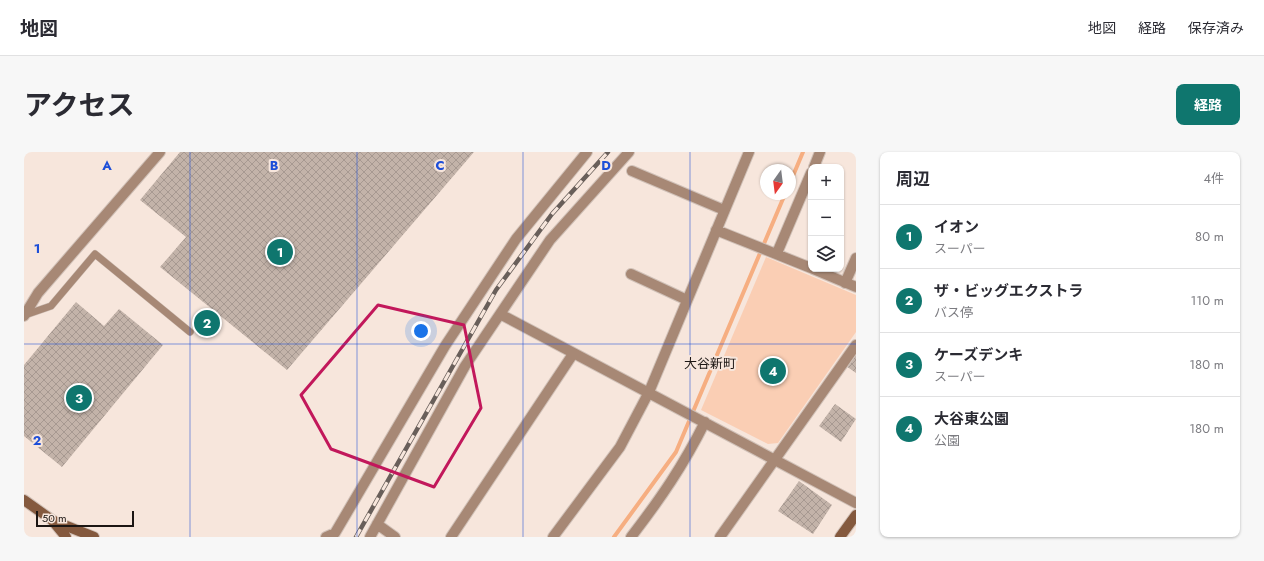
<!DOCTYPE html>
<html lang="ja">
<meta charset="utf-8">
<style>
:root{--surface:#fff;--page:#f7f7f7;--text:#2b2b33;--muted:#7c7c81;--line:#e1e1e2;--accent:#0f766e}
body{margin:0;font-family:Jost,"Noto Sans JP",sans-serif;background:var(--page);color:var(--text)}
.controls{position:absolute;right:12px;top:12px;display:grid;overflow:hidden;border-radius:8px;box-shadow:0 1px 3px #0004}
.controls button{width:36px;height:36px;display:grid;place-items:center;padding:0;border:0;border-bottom:1px solid var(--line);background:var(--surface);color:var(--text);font:20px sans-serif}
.compass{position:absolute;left:736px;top:12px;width:36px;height:36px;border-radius:50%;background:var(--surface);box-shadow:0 1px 3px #0004;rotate:194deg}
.scale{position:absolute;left:12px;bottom:10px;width:98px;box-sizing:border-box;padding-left:4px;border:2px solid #1c1613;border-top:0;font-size:11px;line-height:14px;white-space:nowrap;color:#1c1613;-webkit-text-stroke:3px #f7e6dc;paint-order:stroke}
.you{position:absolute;left:397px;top:179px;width:14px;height:14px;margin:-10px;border:3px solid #fff;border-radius:50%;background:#1a73e8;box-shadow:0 0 0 6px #1a73e833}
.badge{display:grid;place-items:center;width:26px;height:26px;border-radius:50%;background:var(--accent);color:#fff;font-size:13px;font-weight:700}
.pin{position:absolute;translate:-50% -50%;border:2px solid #fff;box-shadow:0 1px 4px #0006}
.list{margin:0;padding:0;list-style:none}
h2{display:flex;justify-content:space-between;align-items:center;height:52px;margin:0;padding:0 16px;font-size:17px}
h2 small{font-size:13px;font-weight:400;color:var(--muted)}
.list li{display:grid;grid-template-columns:26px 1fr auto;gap:12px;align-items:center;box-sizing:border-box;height:64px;padding:0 16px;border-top:1px solid var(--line)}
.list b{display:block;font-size:15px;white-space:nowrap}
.list p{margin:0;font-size:13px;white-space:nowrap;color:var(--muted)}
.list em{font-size:13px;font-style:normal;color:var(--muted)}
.icon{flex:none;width:22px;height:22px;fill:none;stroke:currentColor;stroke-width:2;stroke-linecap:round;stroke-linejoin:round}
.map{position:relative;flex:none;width:832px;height:385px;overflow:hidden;border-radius:8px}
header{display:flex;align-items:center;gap:24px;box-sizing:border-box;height:56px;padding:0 20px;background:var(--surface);border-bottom:1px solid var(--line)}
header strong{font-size:19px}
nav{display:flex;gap:22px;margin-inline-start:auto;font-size:14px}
.intro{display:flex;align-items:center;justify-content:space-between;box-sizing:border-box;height:96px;padding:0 24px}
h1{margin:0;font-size:28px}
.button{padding:10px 18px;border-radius:8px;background:var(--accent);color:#fff;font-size:14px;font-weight:700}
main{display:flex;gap:24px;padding:0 24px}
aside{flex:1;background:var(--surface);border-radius:8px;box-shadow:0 1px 3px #0004}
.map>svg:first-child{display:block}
.park{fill:#faceb4}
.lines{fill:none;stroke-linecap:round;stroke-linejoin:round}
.stream{stroke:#f6ae81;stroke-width:4}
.building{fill:url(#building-cross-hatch)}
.lane-casing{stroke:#d0c1b8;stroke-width:8}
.street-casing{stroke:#d0c1b8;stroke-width:12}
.secondary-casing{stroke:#d0c1b8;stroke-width:12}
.lane{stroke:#a78875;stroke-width:7}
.street{stroke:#a78875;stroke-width:10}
.secondary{stroke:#84593e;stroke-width:10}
.rail-casing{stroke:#695f5a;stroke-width:4.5}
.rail{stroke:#f7e6dc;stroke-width:3;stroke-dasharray:9;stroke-linecap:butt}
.marked{fill:none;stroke:#c2185b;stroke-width:3;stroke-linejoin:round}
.grid{fill:none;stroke:#1d4ed8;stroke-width:1;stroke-opacity:0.55}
.labels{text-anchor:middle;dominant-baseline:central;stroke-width:4;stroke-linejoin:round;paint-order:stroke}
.quarter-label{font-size:13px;fill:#1c1613;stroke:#f7e6dc}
.grid-label{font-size:13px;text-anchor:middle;font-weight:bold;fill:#1d4ed8;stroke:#f7e6dc;stroke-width:4;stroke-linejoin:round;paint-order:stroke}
</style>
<header>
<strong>地図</strong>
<nav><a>地図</a><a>経路</a><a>保存済み</a></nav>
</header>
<div class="intro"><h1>アクセス</h1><a class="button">経路</a></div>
<main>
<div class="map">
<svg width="832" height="385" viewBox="0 0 832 385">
<defs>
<pattern id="building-cross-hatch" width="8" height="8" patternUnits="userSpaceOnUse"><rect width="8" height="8" fill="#c3b3a9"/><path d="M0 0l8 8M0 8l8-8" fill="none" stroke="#a79991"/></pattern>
</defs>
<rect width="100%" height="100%" fill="#f7e6dc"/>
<!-- park -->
<path class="park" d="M742,105L832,143V180L754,291L744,292L677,258Z"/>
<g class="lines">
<!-- stream -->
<path class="stream" d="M766,31L779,0
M590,385L652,300L761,42"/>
</g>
<!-- building -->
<path class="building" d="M156,0H450L263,218L136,115L162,85L116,48Z
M52,150L80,174L95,157L139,193L38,315L0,284V213Z
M832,200V221L822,214Z
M811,252L832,267L817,290L795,274Z
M775,329L808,353L789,382L754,359Z"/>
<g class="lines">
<defs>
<path id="lane" d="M1,163L27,154L71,102L166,180"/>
<path id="street" d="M790,15L796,0
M608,19L700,58
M692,78L787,116
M753,101L787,21
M789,117L832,135
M607,122L663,148
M821,131L832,106
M476,162L832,351
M0,164L14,141L136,0
M353,372L371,385
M302,385L311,381L421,194L492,87L563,0
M346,385L441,214L476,162L526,88L605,0
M427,385L549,202
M529,385L596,295L625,240L725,0
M607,385C637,346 659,314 681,270
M696,385L832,193"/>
<path id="secondary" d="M0,348L28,368L42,385
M30,369L70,385
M816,385L832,363"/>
</defs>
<!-- lane casing -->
<use href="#lane" class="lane-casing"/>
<!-- street casing -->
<use href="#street" class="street-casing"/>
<!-- secondary casing -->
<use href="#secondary" class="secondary-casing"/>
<!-- lane -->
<use href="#lane" class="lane"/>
<!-- street -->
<use href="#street" class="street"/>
<!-- secondary -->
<use href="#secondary" class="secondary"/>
<defs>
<path id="rail" d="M332,385L472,138L528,62L584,0"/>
</defs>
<!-- rail casing -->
<use href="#rail" class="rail-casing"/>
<!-- rail -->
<use href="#rail" class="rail"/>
</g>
<!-- marked area -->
<path class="marked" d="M354,153L440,173L457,256L410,335L307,297L277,243Z"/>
<!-- grid -->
<path class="grid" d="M166,0V385M333,0V385M499,0V385M666,0V385M0,192H832"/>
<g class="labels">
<!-- quarter labels -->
<g class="quarter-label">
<text x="686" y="211">大谷新町</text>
</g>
</g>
<g class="grid-label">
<text x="83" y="18">A</text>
<text x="250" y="18">B</text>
<text x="416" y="18">C</text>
<text x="582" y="18">D</text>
<text x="13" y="101">1</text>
<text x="13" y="293">2</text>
</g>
</svg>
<div class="controls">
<button>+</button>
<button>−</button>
<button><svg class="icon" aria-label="layers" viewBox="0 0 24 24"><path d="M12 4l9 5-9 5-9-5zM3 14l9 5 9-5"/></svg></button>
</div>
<svg class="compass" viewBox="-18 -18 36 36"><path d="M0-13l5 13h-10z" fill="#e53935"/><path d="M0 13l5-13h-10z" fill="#7c7c81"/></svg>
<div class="scale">50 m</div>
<div class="you"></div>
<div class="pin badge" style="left:256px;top:100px">1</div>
<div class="pin badge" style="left:183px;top:171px">2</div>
<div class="pin badge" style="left:55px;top:246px">3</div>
<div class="pin badge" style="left:749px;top:219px">4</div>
</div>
<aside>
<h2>周辺<small>4件</small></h2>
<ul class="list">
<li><span class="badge">1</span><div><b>イオン</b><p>スーパー</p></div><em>80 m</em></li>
<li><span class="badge">2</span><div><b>ザ・ビッグエクストラ</b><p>バス停</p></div><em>110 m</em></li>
<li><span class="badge">3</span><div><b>ケーズデンキ</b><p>スーパー</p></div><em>180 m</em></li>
<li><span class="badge">4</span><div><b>大谷東公園</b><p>公園</p></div><em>180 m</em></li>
</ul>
</aside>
</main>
